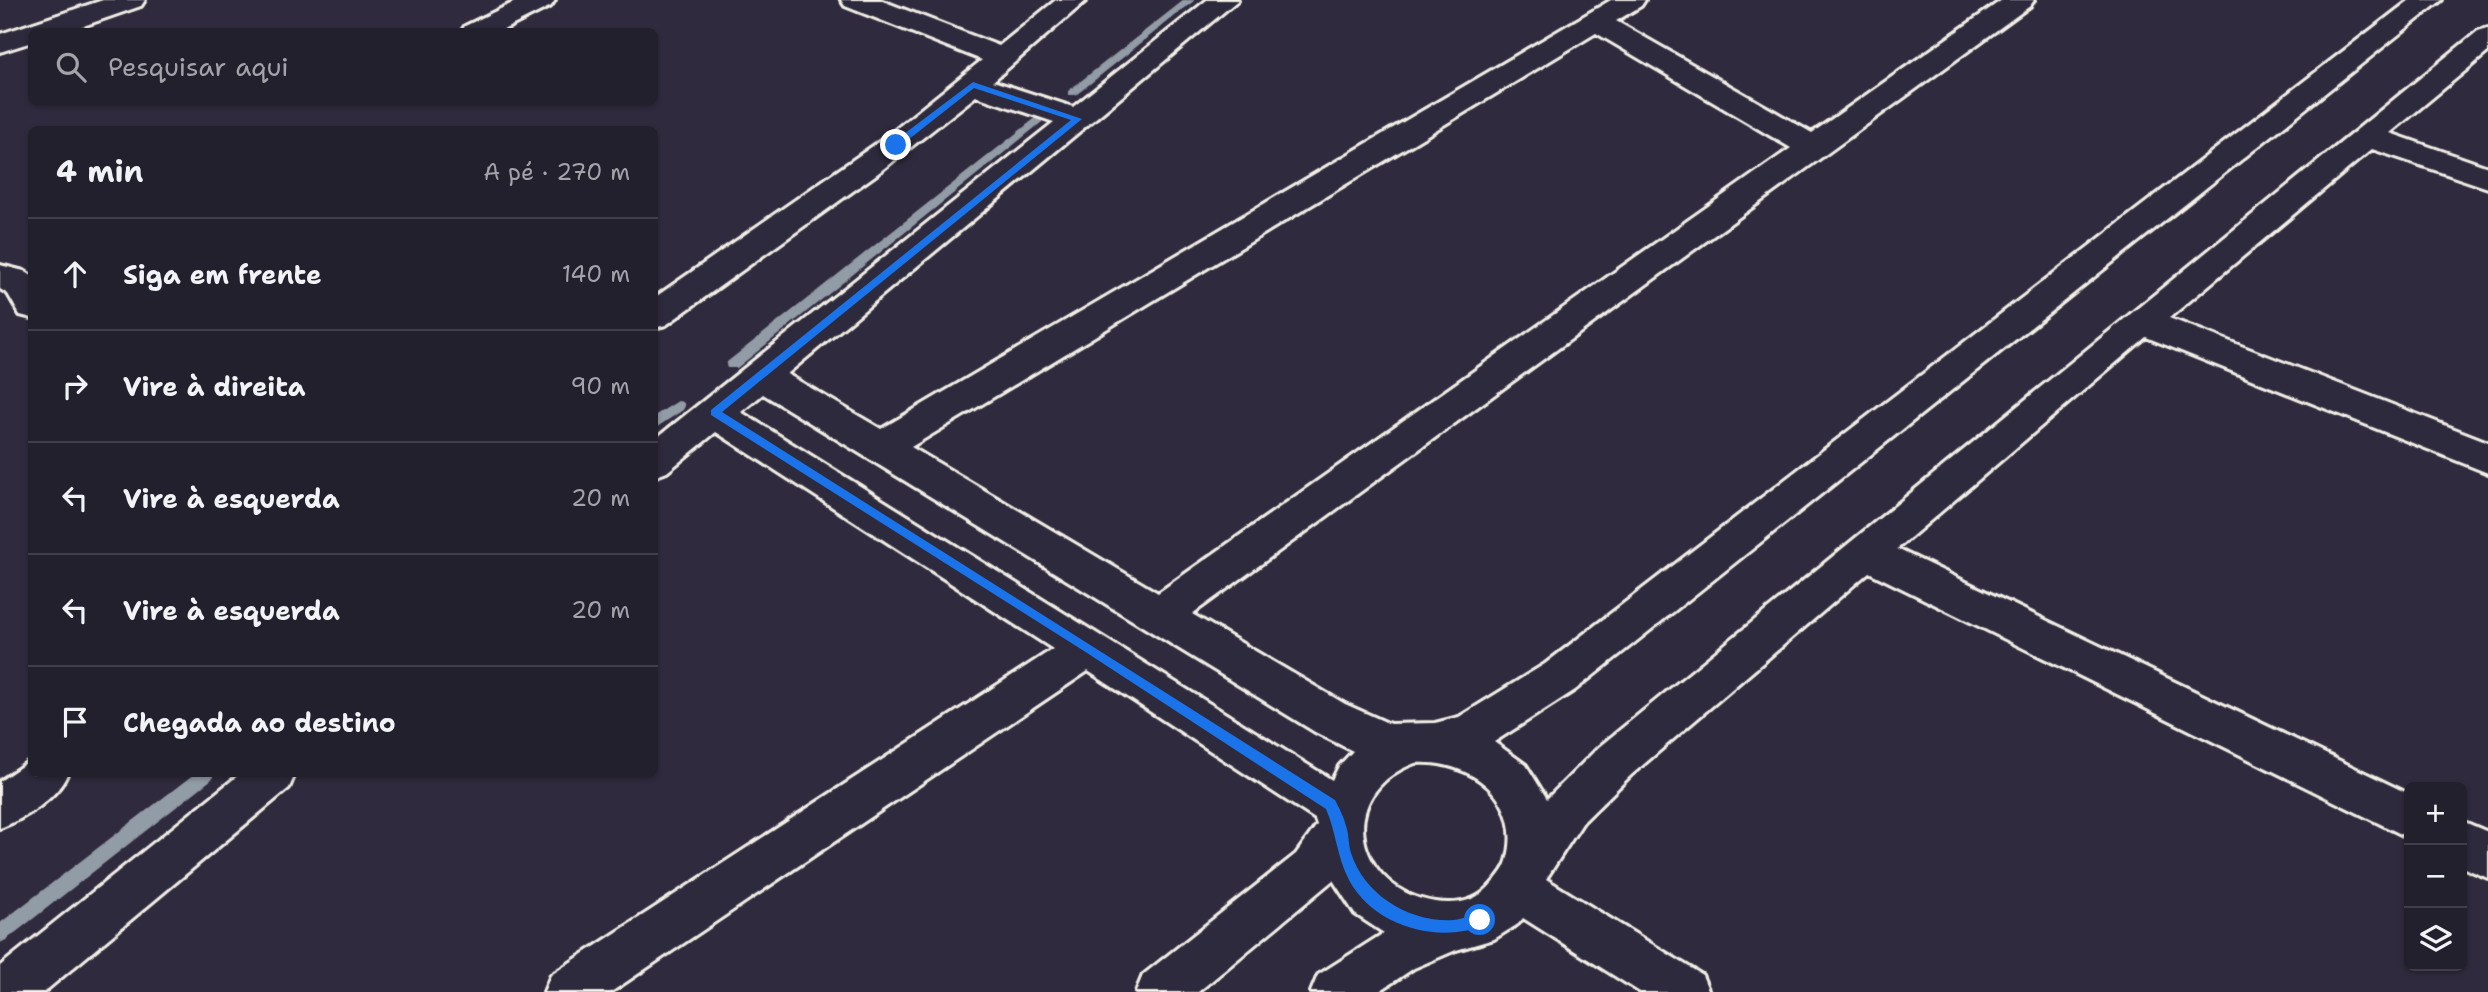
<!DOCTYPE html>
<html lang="pt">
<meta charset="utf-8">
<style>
:root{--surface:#23202e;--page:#2f2d3a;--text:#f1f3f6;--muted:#a3a3aa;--line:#403e4a}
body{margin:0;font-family:"Shantell Sans",sans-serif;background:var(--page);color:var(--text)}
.controls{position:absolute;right:21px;bottom:21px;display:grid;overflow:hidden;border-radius:10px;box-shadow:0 2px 5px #0004}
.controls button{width:63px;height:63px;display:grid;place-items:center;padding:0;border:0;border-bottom:2px solid var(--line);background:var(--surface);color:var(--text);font:35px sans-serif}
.stop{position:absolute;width:21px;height:21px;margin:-16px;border:5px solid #1a73e8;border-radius:50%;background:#fff}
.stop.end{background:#1a73e8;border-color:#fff;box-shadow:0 2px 7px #0008}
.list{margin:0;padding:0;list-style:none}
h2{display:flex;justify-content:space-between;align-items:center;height:91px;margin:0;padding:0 28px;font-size:30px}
h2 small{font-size:23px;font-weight:400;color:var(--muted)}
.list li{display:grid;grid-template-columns:46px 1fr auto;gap:21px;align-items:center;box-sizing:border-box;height:112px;padding:0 28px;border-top:2px solid var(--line)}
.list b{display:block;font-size:26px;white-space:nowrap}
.list em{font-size:23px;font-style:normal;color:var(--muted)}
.icon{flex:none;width:38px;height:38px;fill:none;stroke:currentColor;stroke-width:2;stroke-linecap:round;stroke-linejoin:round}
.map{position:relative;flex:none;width:2488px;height:992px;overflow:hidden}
.search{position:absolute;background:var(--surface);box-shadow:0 2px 5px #0004;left:28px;top:28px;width:630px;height:77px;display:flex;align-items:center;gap:18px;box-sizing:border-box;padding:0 24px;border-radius:10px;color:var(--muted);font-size:26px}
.panel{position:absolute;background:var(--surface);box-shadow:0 2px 5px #0004;left:28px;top:126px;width:630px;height:651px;border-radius:10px}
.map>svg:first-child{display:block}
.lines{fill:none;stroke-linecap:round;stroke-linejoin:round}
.stream{fill:#929ca7;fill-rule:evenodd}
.minor-casing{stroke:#f4f1e8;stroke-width:6}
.minor{fill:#2f2a3d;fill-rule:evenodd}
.route{fill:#1a73e8}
</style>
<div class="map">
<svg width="2488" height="992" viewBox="0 0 2488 992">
<rect width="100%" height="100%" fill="#2f2a3d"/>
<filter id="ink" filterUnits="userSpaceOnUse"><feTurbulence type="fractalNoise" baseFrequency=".0143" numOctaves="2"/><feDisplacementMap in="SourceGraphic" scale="14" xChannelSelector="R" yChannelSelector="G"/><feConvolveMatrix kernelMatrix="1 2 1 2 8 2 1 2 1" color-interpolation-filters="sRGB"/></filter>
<g filter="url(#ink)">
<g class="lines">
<!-- stream -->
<path class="stream" d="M1184,0H1195L1076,95H1068V91Z
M1038,116L1042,118V122L737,368H727L726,365L727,362Z
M678,401L683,402L685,406L683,410L654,429V416Z
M194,774H214L212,779L6,940L0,943V923Z"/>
<defs>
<path id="minor" d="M103,0H145L141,6L66,32H32V42L0,52V34Z
M519,0H555L551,6L499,32H461L465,26Z
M841,0H880L999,46L1056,0H1087L993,81L1073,107L1207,0H1238L787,374L881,429L1611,0H1645L1641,6L1616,21L1812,133L2002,0H2034L2030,6L1192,614L1345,704L1390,724L1435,723L1459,717L1545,664L2410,0H2442L1575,690L1494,742L1526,765L1547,799L1599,747L2478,31L2488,28V52L2390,133L2488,167V188L2372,149L2169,318L2488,442V473L2146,337L1897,549L2409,794V838L1869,572L1631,775L1583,822L1546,879L1702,975L1709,992H1640L1523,918L1518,924L1494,939L1456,950L1414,968L1378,992H1311L1318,975L1384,933L1355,914L1333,880L1198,992H1136L1143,975L1296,854L1317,825L1315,819L1088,671L611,992H544L551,975L1053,649L716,432L667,472L654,477V440L1054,122L976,96L878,173L666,325L654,328V298L886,137L982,60L845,6ZM1596,33L1791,148L1158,593L911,447ZM763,394L1315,732L1353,751L1339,766L1332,780L741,412ZM1415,763C1471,759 1525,800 1507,861C1504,871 1496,879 1489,887C1475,902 1455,905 1435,902C1356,890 1332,794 1415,763Z
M0,265L24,271L32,276V318L20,315L8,294L0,289Z
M32,759V774H67C58,798 24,819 0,828V781Z
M240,774H295L289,788L44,992H0V966Z
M2462,821L2488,832V878L2462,867Z"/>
</defs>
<!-- minor casing -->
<use href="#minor" class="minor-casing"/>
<!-- minor -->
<use href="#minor" class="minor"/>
</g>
</g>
<!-- route -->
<path class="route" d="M973,82L1082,119L722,412L1335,800C1339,808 1344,817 1346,826C1349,834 1348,844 1351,853C1364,895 1410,923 1454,920C1463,919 1472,915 1480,913L1488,920L1485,925C1439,944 1374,927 1349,880C1337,857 1336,832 1326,809L1084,651L711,415V410L1071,120L974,88L899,147H892V143Z"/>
</svg>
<div class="controls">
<button>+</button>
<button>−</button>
<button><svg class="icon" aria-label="layers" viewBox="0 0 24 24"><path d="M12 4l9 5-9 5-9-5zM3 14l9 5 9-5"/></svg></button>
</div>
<div class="stop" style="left:1480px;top:920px"></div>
<div class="stop end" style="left:896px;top:145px"></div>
<div class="search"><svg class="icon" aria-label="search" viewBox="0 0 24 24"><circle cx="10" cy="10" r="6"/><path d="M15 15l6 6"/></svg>Pesquisar aqui</div>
<section class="panel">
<h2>4 min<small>A pé · 270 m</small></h2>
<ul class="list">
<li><svg class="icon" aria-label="ahead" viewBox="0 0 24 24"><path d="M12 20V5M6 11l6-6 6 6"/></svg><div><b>Siga em frente</b></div><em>140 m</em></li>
<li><svg class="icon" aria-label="right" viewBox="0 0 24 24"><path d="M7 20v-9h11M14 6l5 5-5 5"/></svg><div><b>Vire à direita</b></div><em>90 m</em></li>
<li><svg class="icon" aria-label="left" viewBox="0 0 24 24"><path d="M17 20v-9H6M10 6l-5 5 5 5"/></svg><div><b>Vire à esquerda</b></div><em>20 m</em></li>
<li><svg class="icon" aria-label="left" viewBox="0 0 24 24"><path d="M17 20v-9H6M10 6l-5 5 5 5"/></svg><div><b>Vire à esquerda</b></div><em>20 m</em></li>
<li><svg class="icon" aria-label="arrive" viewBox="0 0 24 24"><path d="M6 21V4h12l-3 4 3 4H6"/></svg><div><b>Chegada ao destino</b></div></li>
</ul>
</section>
</div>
